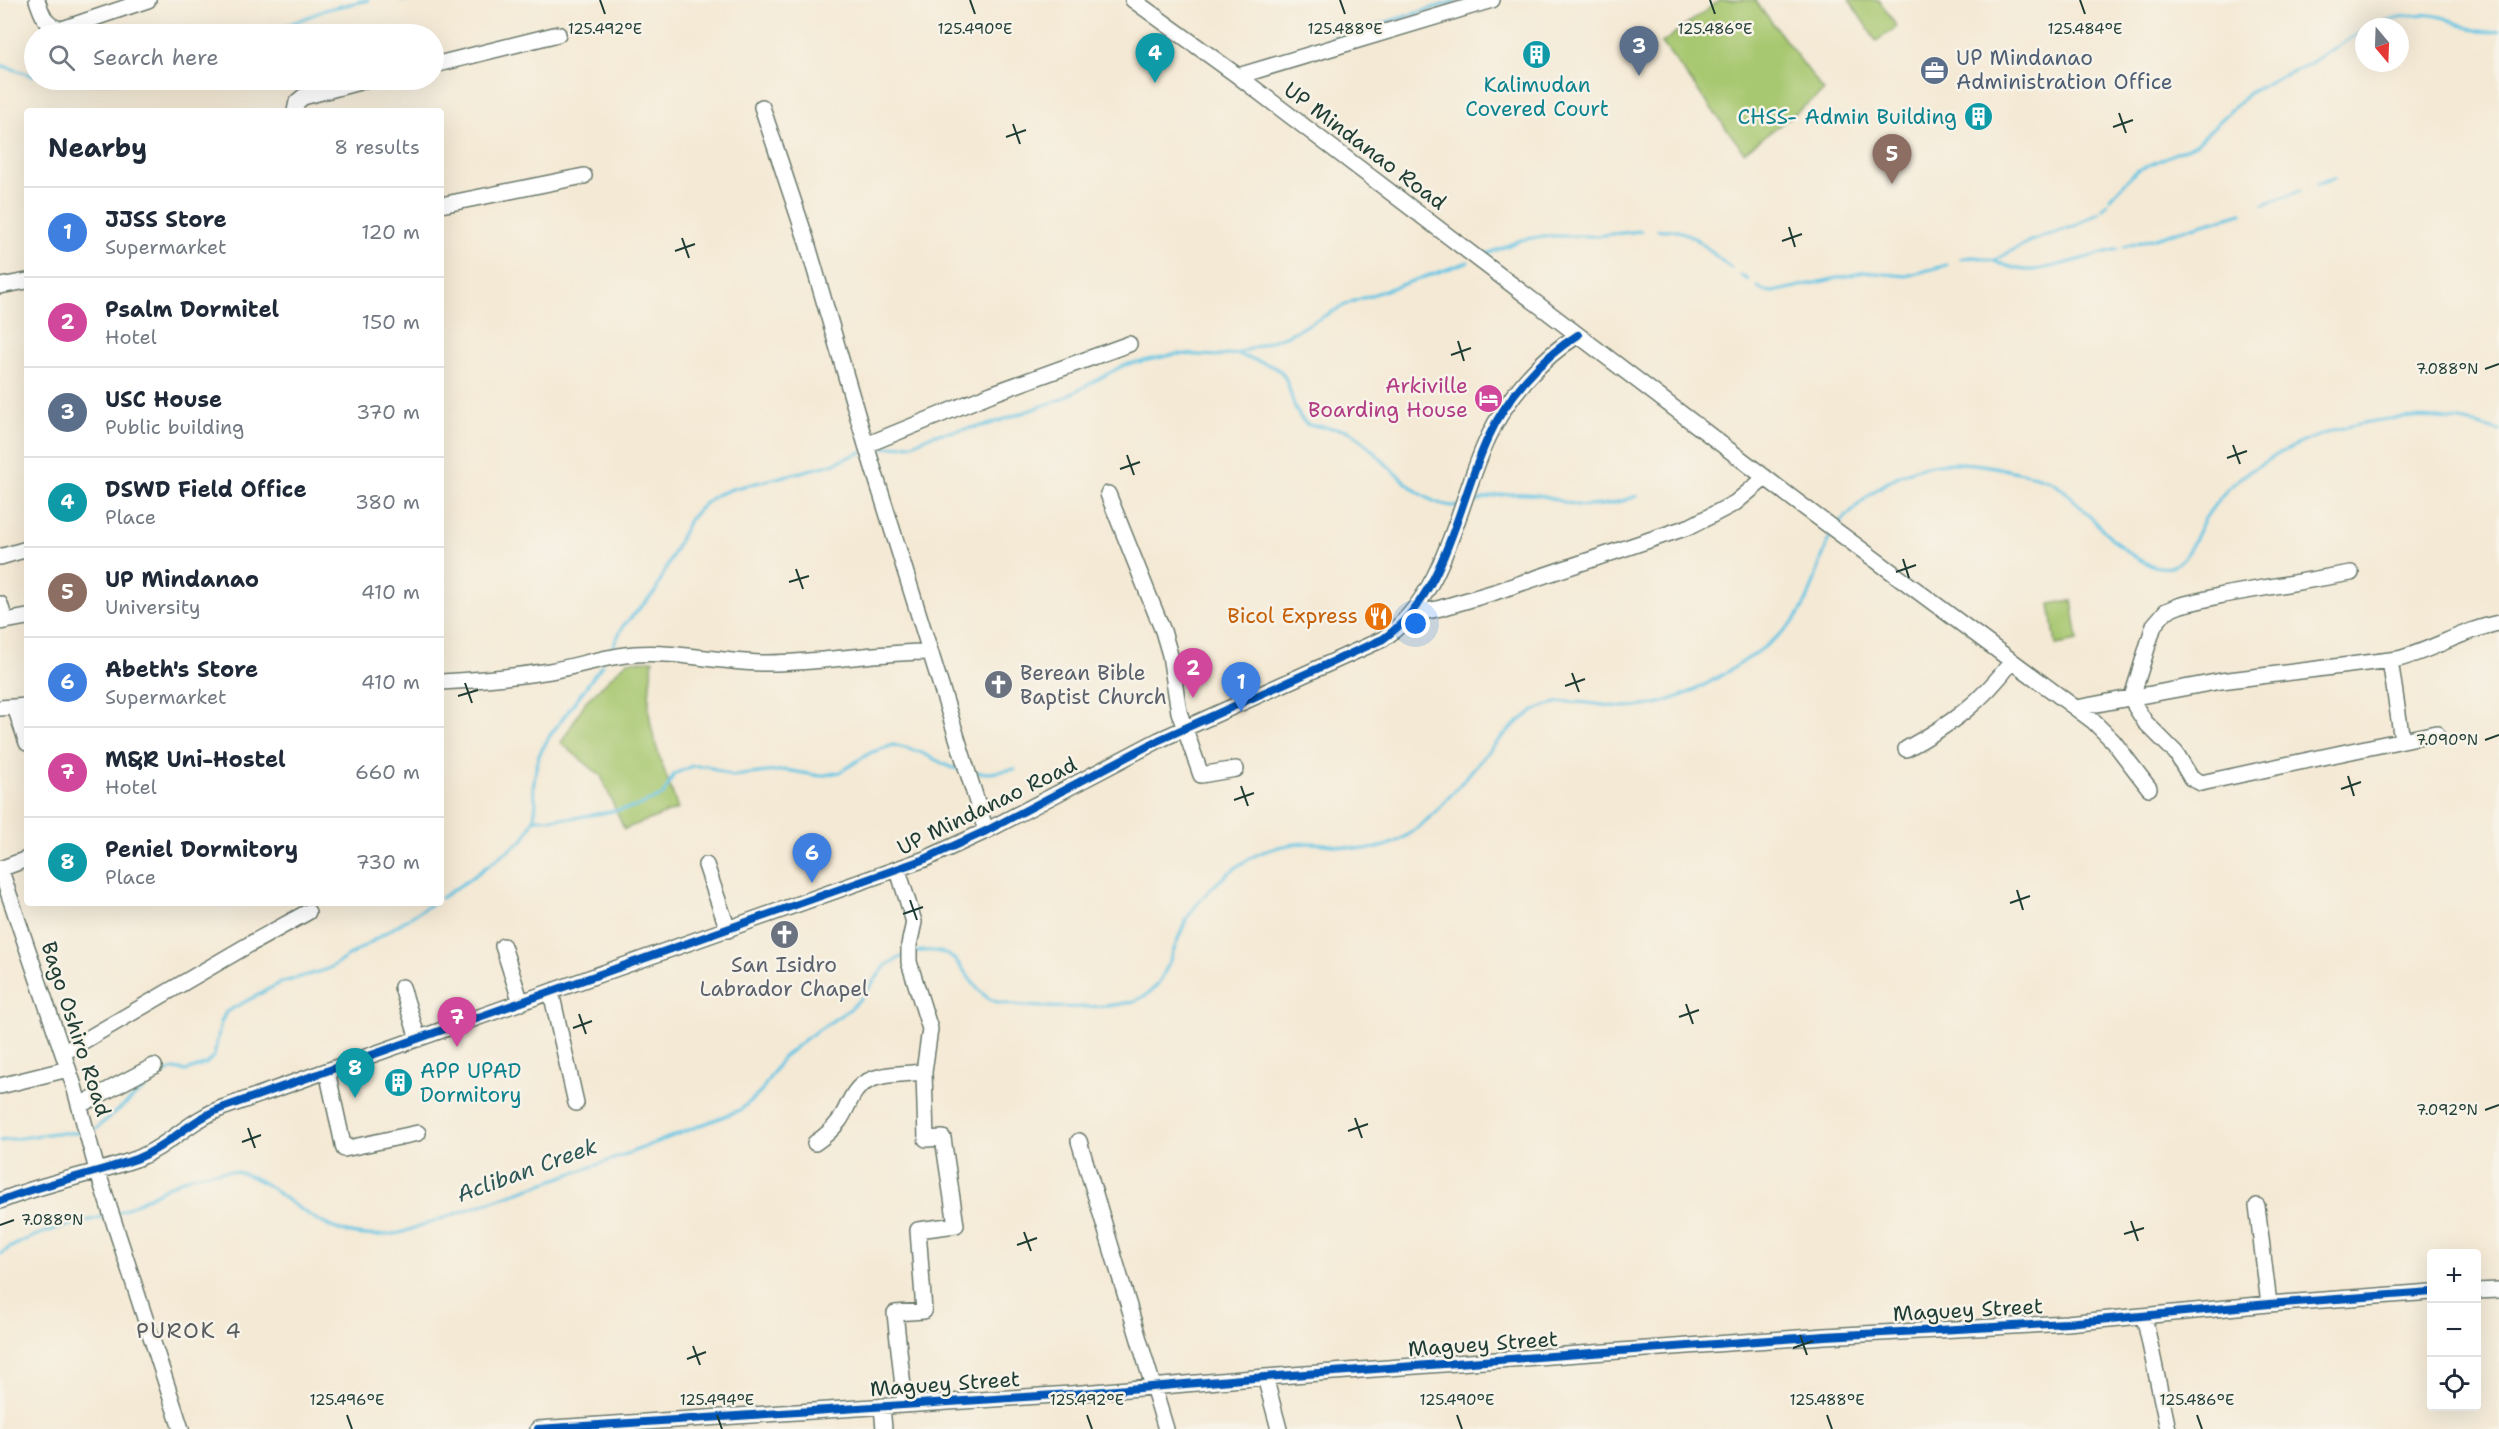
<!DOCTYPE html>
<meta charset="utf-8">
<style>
:root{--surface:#fff;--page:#f6f6f7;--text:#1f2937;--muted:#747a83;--line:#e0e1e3;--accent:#7c3aed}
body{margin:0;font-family:"Shantell Sans",sans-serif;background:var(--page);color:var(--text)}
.controls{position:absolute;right:18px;bottom:18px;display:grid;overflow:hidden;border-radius:6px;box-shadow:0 6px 24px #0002}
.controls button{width:54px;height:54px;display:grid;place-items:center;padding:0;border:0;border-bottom:2px solid var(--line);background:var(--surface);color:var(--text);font:30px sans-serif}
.compass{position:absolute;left:2355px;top:18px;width:54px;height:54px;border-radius:50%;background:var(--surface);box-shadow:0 6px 24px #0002;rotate:161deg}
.you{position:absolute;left:1416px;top:624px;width:21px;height:21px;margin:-15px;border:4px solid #fff;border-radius:50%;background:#1a73e8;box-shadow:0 0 0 9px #1a73e833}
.badge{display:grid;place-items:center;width:39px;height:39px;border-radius:50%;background:var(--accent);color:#fff;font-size:20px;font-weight:700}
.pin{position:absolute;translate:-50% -50px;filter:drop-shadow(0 2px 3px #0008)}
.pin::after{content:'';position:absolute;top:32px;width:21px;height:18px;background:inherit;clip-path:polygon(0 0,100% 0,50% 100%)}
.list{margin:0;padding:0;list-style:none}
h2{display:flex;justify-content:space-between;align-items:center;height:78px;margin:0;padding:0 24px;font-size:26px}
h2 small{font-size:20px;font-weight:400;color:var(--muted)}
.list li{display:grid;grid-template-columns:39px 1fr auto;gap:18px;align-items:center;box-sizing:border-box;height:90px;padding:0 24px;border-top:2px solid var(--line)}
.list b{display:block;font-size:22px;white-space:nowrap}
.list p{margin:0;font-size:20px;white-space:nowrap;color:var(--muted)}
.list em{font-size:20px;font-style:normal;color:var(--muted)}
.icon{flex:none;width:33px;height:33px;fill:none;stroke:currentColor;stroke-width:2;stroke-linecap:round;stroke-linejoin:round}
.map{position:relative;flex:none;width:2499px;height:1429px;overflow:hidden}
.search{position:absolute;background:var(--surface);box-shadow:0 6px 24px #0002;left:24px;top:24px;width:420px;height:66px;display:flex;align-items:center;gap:15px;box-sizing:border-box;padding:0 21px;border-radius:33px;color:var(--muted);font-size:22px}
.panel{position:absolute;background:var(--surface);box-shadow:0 6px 24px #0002;left:24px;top:108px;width:420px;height:798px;border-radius:6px}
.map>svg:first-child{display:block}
.park{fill:#a7c76f;stroke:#638252;stroke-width:1.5}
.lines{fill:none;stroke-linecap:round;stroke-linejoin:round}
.stream{stroke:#66c5e4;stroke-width:3}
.minor-casing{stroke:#6a796c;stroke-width:18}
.minor{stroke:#fff;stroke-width:15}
.cycleway-casing{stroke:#f7f3e8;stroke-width:11}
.cycleway{stroke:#0057b8;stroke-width:8}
.ticks{fill:none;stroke:#1f3d34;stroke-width:2}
.labels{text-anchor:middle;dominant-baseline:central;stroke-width:5;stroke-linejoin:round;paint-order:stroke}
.service-label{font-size:21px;fill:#4e5e75;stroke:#f7f3e8;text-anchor:start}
.culture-label{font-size:21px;fill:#0d838f;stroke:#f7f3e8}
.street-label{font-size:21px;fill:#1f3d34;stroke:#f7f3e8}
.hotel-label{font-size:21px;fill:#b23c85;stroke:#f7f3e8;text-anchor:end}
.food-label{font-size:21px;fill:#c56008;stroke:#f7f3e8;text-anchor:end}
.worship-label{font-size:21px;fill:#5b616d;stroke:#f7f3e8;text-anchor:start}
.water-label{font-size:22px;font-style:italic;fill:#2d5857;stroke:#f7f3e8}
.neighbourhood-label{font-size:22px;letter-spacing:1.5px;fill:#5a5e61;stroke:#f7f3e8}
.ticks-label{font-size:15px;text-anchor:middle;fill:#1f3d34;stroke:#f7f3e8;stroke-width:5;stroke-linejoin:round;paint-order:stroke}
</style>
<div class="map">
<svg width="2499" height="1429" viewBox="0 0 2499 1429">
<rect width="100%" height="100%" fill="#f7f3e8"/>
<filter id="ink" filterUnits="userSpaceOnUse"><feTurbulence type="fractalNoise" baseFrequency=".0167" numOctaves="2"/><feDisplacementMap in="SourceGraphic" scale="12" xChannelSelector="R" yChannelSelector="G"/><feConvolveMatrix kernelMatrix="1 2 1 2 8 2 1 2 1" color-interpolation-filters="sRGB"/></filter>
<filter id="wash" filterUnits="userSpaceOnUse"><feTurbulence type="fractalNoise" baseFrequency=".008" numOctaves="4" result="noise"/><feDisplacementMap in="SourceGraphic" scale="24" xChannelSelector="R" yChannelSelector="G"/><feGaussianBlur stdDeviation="1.35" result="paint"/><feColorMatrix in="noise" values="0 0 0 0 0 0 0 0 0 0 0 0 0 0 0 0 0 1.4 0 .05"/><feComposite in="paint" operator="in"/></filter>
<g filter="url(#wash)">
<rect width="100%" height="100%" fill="#f4e9d4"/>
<!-- park -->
<path class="park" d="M1720,0H1755L1824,91L1744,152L1662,43Z
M1849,0H1879L1897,27L1876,41Z
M2072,600L2078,641L2056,645L2050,604Z
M653,660C651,677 648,694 649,711C652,744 668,778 678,809L624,829L601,776L561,743L586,701L628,661Z"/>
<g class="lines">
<!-- stream -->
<path class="stream" d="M402,0H430
M2370,27C2392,17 2421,10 2445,18C2464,25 2477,35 2499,31
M265,34L328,9L368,0
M0,65L34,76
M1247,65L1459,0
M52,80L93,83L136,80
M2317,185L2334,178
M2110,199L2136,171L2196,144L2249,93L2279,77L2304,67L2364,30
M2264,204L2300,191
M2103,208L2107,204
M1658,230C1695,227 1704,249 1731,268
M2124,247L2242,213
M1487,254L1521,240L1544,236H1594L1641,231
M1961,259C1986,251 2006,271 2030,270C2051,270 2095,254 2118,249
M1995,260L2030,241L2075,226L2099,212
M1741,275L1748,280
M1758,287L1764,291L1773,292L1865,272L1906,276L1947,265
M1238,355C1250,359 1269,363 1279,370C1293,381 1288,410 1308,425L1346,430L1353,433C1382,455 1418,508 1457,506
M876,449L913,444L932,435L987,425L1008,418L1062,399L1124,365L1177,354L1220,356L1236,354L1288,335L1351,302L1468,262
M1474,502C1494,494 1516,492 1538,495C1554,498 1570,506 1587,506C1604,506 1621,502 1637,496
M1838,525C1892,467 1934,451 2012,471C2026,474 2047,477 2059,486C2085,507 2132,573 2169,567C2189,563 2196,532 2206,517C2212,508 2220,497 2228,489C2244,473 2265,461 2284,451C2351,417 2427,406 2499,431
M610,652L623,626L655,592L689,520L703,505L716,495L732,489L829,465L862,452
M973,772L990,773L1015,769
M534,819L573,818L636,807L663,795L674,774L692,766H707L732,776L786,770L820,776L840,772L870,753L893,745L920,752L950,767L962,770
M441,898L470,879L524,839L534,819L536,803L533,788L538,757L549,737L602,665
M915,952C964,944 959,977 988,998C1008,1011 1102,1008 1126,1003C1171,995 1169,946 1190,914C1205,892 1231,868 1254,856C1271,848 1292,843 1310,843C1336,843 1360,854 1385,846C1441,829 1481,742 1534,711C1564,694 1593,706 1625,707C1640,707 1656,705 1670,700C1704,689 1780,643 1799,614C1815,590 1818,560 1832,534
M95,1129L162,1074L174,1069L186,1071L206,1064L214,1056L221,1022L226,1012L280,983L328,969L433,903
M0,1141L54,1133H82
M119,1212C158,1196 179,1172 225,1171C246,1170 267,1184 283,1197C322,1226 350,1242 400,1233L611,1160L740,1110L760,1093L782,1058L808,1037L850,1009L863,996L886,965L903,956
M0,1254C32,1232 69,1225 106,1216"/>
</g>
</g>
<g filter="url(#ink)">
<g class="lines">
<defs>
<path id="minor" d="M37,0C42,14 45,27 62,29L148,0
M1133,0L1238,76L1796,501L2093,721L2113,741L2149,788
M434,65L558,34
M1238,76L1492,0
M762,107L806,239L866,445L986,831
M295,111L297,102L303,97L367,80
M441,205L584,176
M0,286L27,281
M866,445L991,394L1129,344
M1108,494L1163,631L1170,655L1179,712L1201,775L1236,769
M0,557L27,549
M2351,573L2223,595L2181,605L2166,611L2154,625L2132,697L2135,706L2145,722L2176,753L2191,778L2201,783L2436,733
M0,604L5,621
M1410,615L1441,608L1495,592L1691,526L1735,503L1765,478
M0,622L27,617
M2390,660L2402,740
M441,682C478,680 513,677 550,671C578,666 606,656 635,654C679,651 722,663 767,663C822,663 875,652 930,652
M15,707L27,743
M0,708L27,706
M2076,708L2221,681L2398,659C2433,650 2463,630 2499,623
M1906,749C1950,725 1982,702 2012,661
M706,865L728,930
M0,868L74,1086L97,1170L181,1429
M0,869L27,859
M898,870L914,922L909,945V962L930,1029L924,1072L926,1139L943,1138L956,1225L918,1230L924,1311L895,1313L905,1405
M503,946L521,1003
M402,987L418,1039
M551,992L576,1103
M63,1053L250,944L308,912
M327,1071L344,1149L418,1133
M0,1086L68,1069
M80,1105L154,1066
M1079,1141L1166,1429
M815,1143C824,1137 832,1130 839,1121C849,1107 851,1089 868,1081C884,1073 906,1074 924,1072
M0,1201C44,1183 91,1175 136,1159C169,1146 188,1121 222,1108L925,859L986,831L1159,740L1383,639C1447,594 1457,504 1488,438C1506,398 1541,358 1578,335
M2257,1206L2269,1304
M2476,1291L2499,1290
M2144,1316L2168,1429
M1265,1377L1279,1429
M882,1406L884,1429
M538,1429L1071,1394L1265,1377L1825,1336L2067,1323L2269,1304L2432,1292"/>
</defs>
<!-- minor casing -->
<use href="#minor" class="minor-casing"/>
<!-- minor -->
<use href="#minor" class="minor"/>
<defs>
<path id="cycleway" d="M0,1201C44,1183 91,1175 136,1159C169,1146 188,1121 222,1108L925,859L986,831L1159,740L1383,639C1447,594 1457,504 1488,438C1506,398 1541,358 1578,335
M538,1429L1071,1394L1265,1377L1825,1336L2067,1323L2269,1304L2432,1292"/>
</defs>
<!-- cycleway casing -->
<use href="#cycleway" class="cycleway-casing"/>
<!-- cycleway -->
<use href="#cycleway" class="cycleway"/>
</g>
</g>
<!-- ticks -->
<path class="ticks" d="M600,0L605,14M970,0L975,14M1340,0L1345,14M1710,0L1715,14M2080,0L2085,14M2119,113L2126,133M1013,124L1020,144M2113,127L2133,120M1006,137L1026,130M1789,227L1795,247M682,238L689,258M1782,241L1802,234M675,251L695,244M1458,341L1464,361M1451,355L1471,348M2485,369L2499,364M2233,445L2240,464M1127,455L1134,475M2227,458L2247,451M1120,469L1140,462M1903,559L1909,578M796,569L803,589M1896,572L1916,565M789,582L809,576M1572,673L1579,692M465,683L472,703M1565,686L1585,679M458,696L478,690M2485,740L2499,735M2348,776L2354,796M1241,786L1248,806M2341,789L2361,782M1234,800L1254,793M2017,890L2023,910M910,900L917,920M2010,903L2030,896M903,914L923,907M1686,1004L1693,1024M579,1014L586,1034M1679,1017L1699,1010M573,1028L592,1021M2485,1110L2499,1105M1355,1118L1362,1138M248,1128L255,1148M1348,1131L1368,1124M242,1142L261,1135M2131,1221L2138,1241M0,1225L14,1220M1024,1232L1031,1251M2124,1234L2144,1228M1017,1245L1037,1238M1800,1335L1807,1355M693,1346L700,1365M1793,1348L1813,1341M687,1359L706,1352M347,1415L352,1429M717,1415L722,1429M1087,1415L1092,1429M1457,1415L1462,1429M1827,1415L1832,1429M2197,1415L2202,1429"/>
<!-- icons -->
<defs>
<symbol id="building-disc" viewBox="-11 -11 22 22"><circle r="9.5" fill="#0f9aa8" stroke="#f7f3e8"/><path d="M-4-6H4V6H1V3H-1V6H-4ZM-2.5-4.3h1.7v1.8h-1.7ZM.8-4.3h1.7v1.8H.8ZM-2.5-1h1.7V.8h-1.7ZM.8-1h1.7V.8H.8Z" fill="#fff"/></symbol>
<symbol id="office-disc" viewBox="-11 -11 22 22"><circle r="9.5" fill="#5c6f8a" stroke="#f7f3e8"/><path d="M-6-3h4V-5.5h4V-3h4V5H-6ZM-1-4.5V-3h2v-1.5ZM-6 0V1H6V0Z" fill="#fff"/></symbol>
<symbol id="hotel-disc" viewBox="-11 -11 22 22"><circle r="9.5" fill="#d1479c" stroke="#f7f3e8"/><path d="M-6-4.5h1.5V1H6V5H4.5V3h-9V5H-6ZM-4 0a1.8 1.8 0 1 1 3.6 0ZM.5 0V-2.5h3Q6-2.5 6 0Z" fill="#fff"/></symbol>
<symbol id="restaurant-disc" viewBox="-11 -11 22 22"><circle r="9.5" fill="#e8710a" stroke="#f7f3e8"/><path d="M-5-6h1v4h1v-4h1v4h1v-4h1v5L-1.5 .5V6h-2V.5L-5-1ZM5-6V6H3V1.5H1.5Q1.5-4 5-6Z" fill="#fff"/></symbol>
<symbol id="church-disc" viewBox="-11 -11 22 22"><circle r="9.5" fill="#6b7280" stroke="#f7f3e8"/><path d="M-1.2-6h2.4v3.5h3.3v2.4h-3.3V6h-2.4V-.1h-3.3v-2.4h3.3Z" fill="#fff"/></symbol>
</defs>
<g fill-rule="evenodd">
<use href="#building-disc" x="1520" y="38" width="33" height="33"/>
<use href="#office-disc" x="1918" y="54" width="33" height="33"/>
<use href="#building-disc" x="1962" y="100" width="33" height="33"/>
<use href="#hotel-disc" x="1472" y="382" width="33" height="33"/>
<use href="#restaurant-disc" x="1362" y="600" width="33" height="33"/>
<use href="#church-disc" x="982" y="668" width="33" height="33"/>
<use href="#church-disc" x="768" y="918" width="33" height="33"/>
<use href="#building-disc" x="382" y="1066" width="33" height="33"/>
</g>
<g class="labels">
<!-- service labels -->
<g class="service-label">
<text x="1956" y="58">UP Mindanao<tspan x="1956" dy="24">Administration Office</tspan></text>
</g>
<!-- culture labels -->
<g class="culture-label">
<text x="1537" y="85">Kalimudan<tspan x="1537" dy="24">Covered Court</tspan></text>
<text x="1957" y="117" text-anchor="end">CHSS- Admin Building</text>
<text x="420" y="1071" text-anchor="start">APP UPAD<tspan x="420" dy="24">Dormitory</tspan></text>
</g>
<!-- street labels -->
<g class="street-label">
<text transform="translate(1365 146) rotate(37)">UP Mindanao Road</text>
<text transform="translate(987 806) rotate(-26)">UP Mindanao Road</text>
<text transform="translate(76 1029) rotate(72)">Bago Oshiro Road</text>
<text transform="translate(1968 1310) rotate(-3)">Maguey Street</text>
<text transform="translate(1483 1344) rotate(-4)">Maguey Street</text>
<text transform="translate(945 1384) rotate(-4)">Maguey Street</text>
</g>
<!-- hotel labels -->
<g class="hotel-label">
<text x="1468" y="386">Arkiville<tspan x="1468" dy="24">Boarding House</tspan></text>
</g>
<!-- food labels -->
<g class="food-label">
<text x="1358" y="616">Bicol Express</text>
</g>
<!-- worship labels -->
<g class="worship-label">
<text x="1020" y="673">Berean Bible<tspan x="1020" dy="24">Baptist Church</tspan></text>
<text x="784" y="965" text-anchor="middle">San Isidro<tspan x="784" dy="24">Labrador Chapel</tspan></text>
</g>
<!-- water labels -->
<g class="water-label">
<text transform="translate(527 1170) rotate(-20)">Acliban Creek</text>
</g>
<!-- neighbourhood labels -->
<g class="neighbourhood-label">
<text x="189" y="1330">PUROK 4</text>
</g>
</g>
<g class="ticks-label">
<text x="605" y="34">125.492°E</text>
<text x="975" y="34">125.490°E</text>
<text x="1345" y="34">125.488°E</text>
<text x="1715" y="34">125.486°E</text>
<text x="2085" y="34">125.484°E</text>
<text x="2447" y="374">7.088°N</text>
<text x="2447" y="745">7.090°N</text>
<text x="2447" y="1115">7.092°N</text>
<text x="52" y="1225">7.088°N</text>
<text x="347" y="1405">125.496°E</text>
<text x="717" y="1405">125.494°E</text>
<text x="1087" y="1405">125.492°E</text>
<text x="1457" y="1405">125.490°E</text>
<text x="1827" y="1405">125.488°E</text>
<text x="2197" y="1405">125.486°E</text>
</g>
</svg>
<div class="controls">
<button>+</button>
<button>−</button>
<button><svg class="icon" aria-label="locate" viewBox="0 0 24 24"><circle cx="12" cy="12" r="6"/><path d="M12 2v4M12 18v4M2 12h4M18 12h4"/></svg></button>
</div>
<svg class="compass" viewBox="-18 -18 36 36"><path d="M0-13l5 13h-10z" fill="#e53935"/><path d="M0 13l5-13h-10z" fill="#747a83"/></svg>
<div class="you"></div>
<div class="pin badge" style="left:1241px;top:712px;background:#3f7fe0">1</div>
<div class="pin badge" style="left:1193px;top:698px;background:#d1479c">2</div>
<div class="pin badge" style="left:1639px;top:76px;background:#5c6f8a">3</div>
<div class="pin badge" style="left:1155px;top:83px;background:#0f9aa8">4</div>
<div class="pin badge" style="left:1892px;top:184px;background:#8d6e63">5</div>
<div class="pin badge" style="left:812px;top:883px;background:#3f7fe0">6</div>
<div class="pin badge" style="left:457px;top:1047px;background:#d1479c">7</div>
<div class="pin badge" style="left:355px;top:1098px;background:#0f9aa8">8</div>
<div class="search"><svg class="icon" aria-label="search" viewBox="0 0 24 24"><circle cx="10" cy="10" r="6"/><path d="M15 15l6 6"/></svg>Search here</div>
<section class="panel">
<h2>Nearby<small>8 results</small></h2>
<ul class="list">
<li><span class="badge" style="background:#3f7fe0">1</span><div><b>JJSS Store</b><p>Supermarket</p></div><em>120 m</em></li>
<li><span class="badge" style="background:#d1479c">2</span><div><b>Psalm Dormitel</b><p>Hotel</p></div><em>150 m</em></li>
<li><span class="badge" style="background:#5c6f8a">3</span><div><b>USC House</b><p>Public building</p></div><em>370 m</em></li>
<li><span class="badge" style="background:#0f9aa8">4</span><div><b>DSWD Field Office</b><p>Place</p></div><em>380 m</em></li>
<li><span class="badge" style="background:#8d6e63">5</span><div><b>UP Mindanao</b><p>University</p></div><em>410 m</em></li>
<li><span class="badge" style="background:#3f7fe0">6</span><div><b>Abeth's Store</b><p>Supermarket</p></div><em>410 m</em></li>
<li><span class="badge" style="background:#d1479c">7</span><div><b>M&amp;R Uni-Hostel</b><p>Hotel</p></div><em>660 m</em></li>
<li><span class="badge" style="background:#0f9aa8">8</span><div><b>Peniel Dormitory</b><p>Place</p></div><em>730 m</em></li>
</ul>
</section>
</div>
